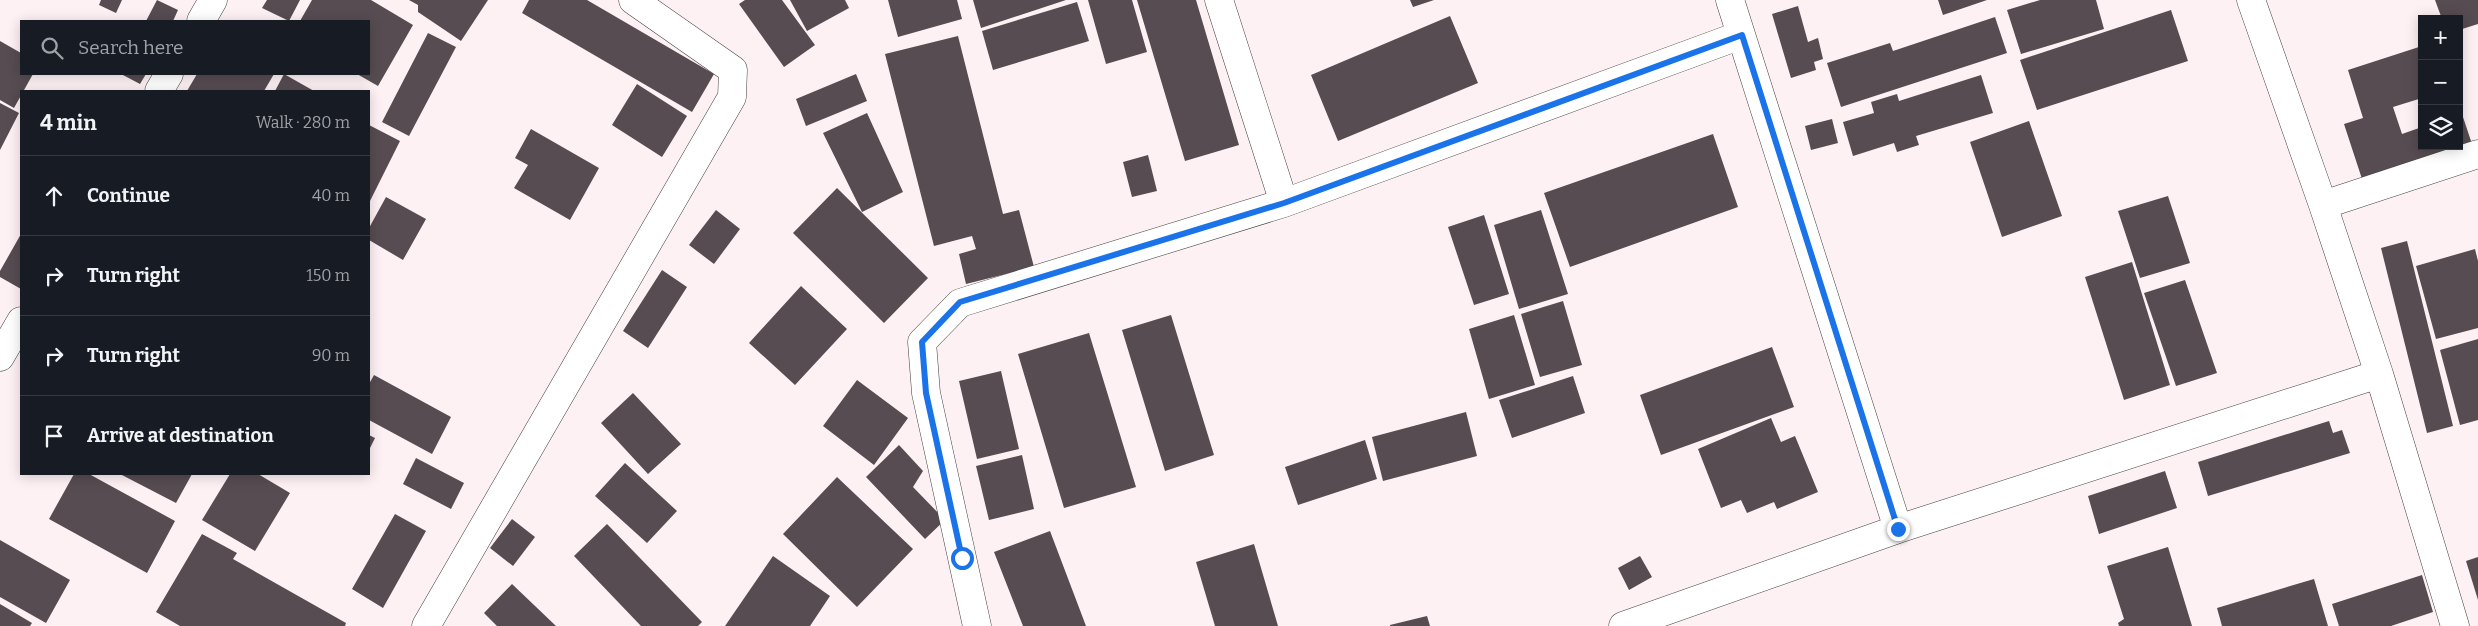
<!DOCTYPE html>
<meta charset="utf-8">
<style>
:root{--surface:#171b24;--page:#242831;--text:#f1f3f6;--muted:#9ea1a6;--line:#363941}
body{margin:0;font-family:Bitter,serif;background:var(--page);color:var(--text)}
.controls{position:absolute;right:15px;top:15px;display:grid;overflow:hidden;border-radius:0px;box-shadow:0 2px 12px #0003}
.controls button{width:45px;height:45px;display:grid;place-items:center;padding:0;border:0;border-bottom:1px solid var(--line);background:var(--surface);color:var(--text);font:25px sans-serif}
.stop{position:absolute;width:15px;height:15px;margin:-11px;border:4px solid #1a73e8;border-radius:50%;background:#fff}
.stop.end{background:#1a73e8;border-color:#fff;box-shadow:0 1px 5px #0008}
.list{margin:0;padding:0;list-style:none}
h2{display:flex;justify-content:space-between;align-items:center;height:65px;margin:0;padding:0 20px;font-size:21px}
h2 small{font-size:16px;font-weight:400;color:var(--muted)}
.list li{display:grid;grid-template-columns:32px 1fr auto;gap:15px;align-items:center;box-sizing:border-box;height:80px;padding:0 20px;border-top:1px solid var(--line)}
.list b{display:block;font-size:19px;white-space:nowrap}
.list em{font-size:16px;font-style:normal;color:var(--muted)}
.icon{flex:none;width:28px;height:28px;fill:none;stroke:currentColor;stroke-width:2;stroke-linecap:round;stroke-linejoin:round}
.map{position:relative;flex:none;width:2478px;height:626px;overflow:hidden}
.search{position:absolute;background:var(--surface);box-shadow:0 2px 12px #0003;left:20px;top:20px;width:350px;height:55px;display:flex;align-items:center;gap:12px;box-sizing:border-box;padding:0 18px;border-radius:0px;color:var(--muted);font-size:19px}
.panel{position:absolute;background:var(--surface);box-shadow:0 2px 12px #0003;left:20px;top:90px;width:350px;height:385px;border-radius:0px}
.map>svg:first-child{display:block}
.building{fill:#564c52}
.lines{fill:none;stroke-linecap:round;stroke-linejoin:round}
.street-casing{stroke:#414141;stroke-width:29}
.street{stroke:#fff;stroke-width:28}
.route{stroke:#1a73e8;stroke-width:6}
</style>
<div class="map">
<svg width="2478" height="626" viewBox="0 0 2478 626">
<rect width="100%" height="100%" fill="#fef1f3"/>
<!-- building -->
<path class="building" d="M101,0H122L116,13L99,5Z
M157,0L178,10L173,21H146Z
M267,0H300L289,21L262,8Z
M312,0H371L413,25L378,86L357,74H369V21H300Z
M409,0H488L461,41L418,12V5Z
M529,0H587L714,74L692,112L522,13Z
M745,0H782L815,45L784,67L739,4Z
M790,0H845L849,8L807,31Z
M888,0H957L962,19L898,37Z
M973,0H1066L981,28Z
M1088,0H1132L1147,52L1106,64Z
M1137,0H1196L1239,145L1185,161Z
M1410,0H1434L1413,7Z
M1938,0H1987L1943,15Z
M2040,0H2096L2104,29L2021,54L2007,10Z
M2435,0H2478V24L2459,30V19H2442Z
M1077,2L1089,41L993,70L982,31Z
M1798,6L1808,42L1818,38L1823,59L1814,62L1816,70L1791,78L1772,14Z
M2171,10L2188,61L2037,110L2020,60Z
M1450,16L1478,83L1338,141L1311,75Z
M1995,17L2007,53L1841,107L1827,63L1890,43L1893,51Z
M428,33L456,47L409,136L382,122Z
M958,36L1003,214L1019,210L1034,267L966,284L959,254L976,249L972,236L934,246L885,54Z
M0,41L21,53V74H33L14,108L0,100Z
M2422,46V98L2393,107L2402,134L2422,127V146H2459V115L2462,114L2472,144L2362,179L2344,124L2363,118L2348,70Z
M121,74H146L140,84Z
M197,74H274L264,91H187Z
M284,74L314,91H275Z
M856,74L867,101L806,126L796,99Z
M1981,75L1993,113L1916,136L1919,145L1897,152L1894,143L1853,156L1843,122L1874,113L1871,102L1897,94L1899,101Z
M637,84L687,116L662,157L612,125Z
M0,103L19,113L0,150Z
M867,113L903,192L862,212L823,133Z
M1832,119L1838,143L1811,150L1805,126Z
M2029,121L2062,216L2002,237L1970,142Z
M369,125L400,141L369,203Z
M531,129L599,168L570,220L514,188L528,165L515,158Z
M1713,134L1738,207L1570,267L1544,193Z
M1148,155L1157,191L1132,197L1123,162Z
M837,188L928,278L884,323L793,233Z
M2168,196L2190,263L2140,278L2118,211Z
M386,197L426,219L403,260L369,240V228Z
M716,210L740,229L714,264L689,245Z
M1541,210L1568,294L1519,309L1494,225Z
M1484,215L1509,294L1474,305L1448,227Z
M21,234V289L0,277V271Z
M2407,241L2453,426L2427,433L2381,248Z
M2475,249L2478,261V328L2436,339L2416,266Z
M2132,262L2170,385L2124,400L2085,277Z
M662,270L687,287L648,348L623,331Z
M2185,280L2217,373L2176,386L2144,293Z
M801,286L847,329L795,385L749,343Z
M1563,301L1582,365L1540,377L1521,314Z
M1171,315L1214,455L1165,471L1122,330Z
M1514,315L1535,385L1489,399L1469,329Z
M1089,333L1136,487L1064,508L1018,354Z
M2478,339V420L2460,425L2440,350Z
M1772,347L1794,407L1661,455L1640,395Z
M1001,371L1019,449L977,459L959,381Z
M374,375L451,417L432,454L369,420V384Z
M1573,376L1585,413L1512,438L1499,400Z
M857,380L908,418L874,465L823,426Z
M633,393L681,444L648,474L601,423Z
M1466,412L1477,456L1383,481L1372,437Z
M1771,418L1781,442L1795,436L1818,492L1777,509L1774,502L1747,513L1741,500L1721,508L1698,449Z
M2329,421L2333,433L2342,430L2350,453L2208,496L2198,462Z
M369,435L375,438L369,450Z
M1365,440L1377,479L1298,505L1285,467Z
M899,445L923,471L913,487L945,520L925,539L866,477Z
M1022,455L1034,509L989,520L976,466Z
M416,458L464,483L451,509L403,484Z
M625,463L677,511L647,543L595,496Z
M2165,471L2177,508L2099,534L2088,496Z
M74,474H89L175,521L147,573L49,519Z
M120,474H192L176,503Z
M230,474H258L290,493L255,551L202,520Z
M837,477L913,549L857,607L783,534Z
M395,514L426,531L383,608L352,589Z
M512,519L535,537L513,566L490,548Z
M607,524L702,622L698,626H641L574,556Z
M1050,531L1086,626H1023L994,552Z
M202,534L237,553L233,559L346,623L345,626H180L156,612Z
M0,540L70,580L46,623L0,597Z
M1254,544L1278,626H1215L1196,562Z
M2168,547L2192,626H2119L2118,623L2124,619L2107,566Z
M773,556L830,596L810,626H725Z
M1640,556L1652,577L1629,590L1618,568Z
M2478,557V600L2466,561Z
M2422,575L2433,612L2391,626H2339L2332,604Z
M2314,579L2328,626H2222L2217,608Z
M512,584L556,626H497L484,613Z
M0,604L32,623L30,626H0Z
M1427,616L1430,626H1390V625Z"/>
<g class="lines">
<defs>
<path id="street" d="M1219,0L1284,203
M1730,0L1898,529
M2251,0L2323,205L2379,374L2455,626
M201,21L213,0
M159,91L169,74
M2323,205L2478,154
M0,357L21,321
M426,626L732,97L733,70L633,0
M977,626L926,393L922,342L960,303L1284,203L1741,35
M1623,626L1898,529L2379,374"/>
</defs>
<!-- street casing -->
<use href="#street" class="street-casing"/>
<!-- street -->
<use href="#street" class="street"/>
</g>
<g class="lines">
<!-- route -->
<path class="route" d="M962,558L926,393L922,342L960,302L1284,203L1742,35L1898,529"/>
</g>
</svg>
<div class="controls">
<button>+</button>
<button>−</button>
<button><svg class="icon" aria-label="layers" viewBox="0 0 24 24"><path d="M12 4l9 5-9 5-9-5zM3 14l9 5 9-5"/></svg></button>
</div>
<div class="stop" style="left:962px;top:558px"></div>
<div class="stop end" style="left:1898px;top:529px"></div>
<div class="search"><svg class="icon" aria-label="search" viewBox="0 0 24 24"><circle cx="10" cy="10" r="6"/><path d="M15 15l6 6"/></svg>Search here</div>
<section class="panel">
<h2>4 min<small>Walk · 280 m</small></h2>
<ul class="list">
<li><svg class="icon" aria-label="ahead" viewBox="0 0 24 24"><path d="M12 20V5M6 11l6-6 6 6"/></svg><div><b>Continue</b></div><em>40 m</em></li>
<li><svg class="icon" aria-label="right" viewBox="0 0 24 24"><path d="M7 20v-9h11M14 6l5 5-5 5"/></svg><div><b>Turn right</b></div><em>150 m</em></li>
<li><svg class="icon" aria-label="right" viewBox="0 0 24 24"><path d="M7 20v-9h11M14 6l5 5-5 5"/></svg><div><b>Turn right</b></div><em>90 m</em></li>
<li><svg class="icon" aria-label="arrive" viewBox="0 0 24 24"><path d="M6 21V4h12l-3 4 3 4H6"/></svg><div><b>Arrive at destination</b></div></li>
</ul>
</section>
</div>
